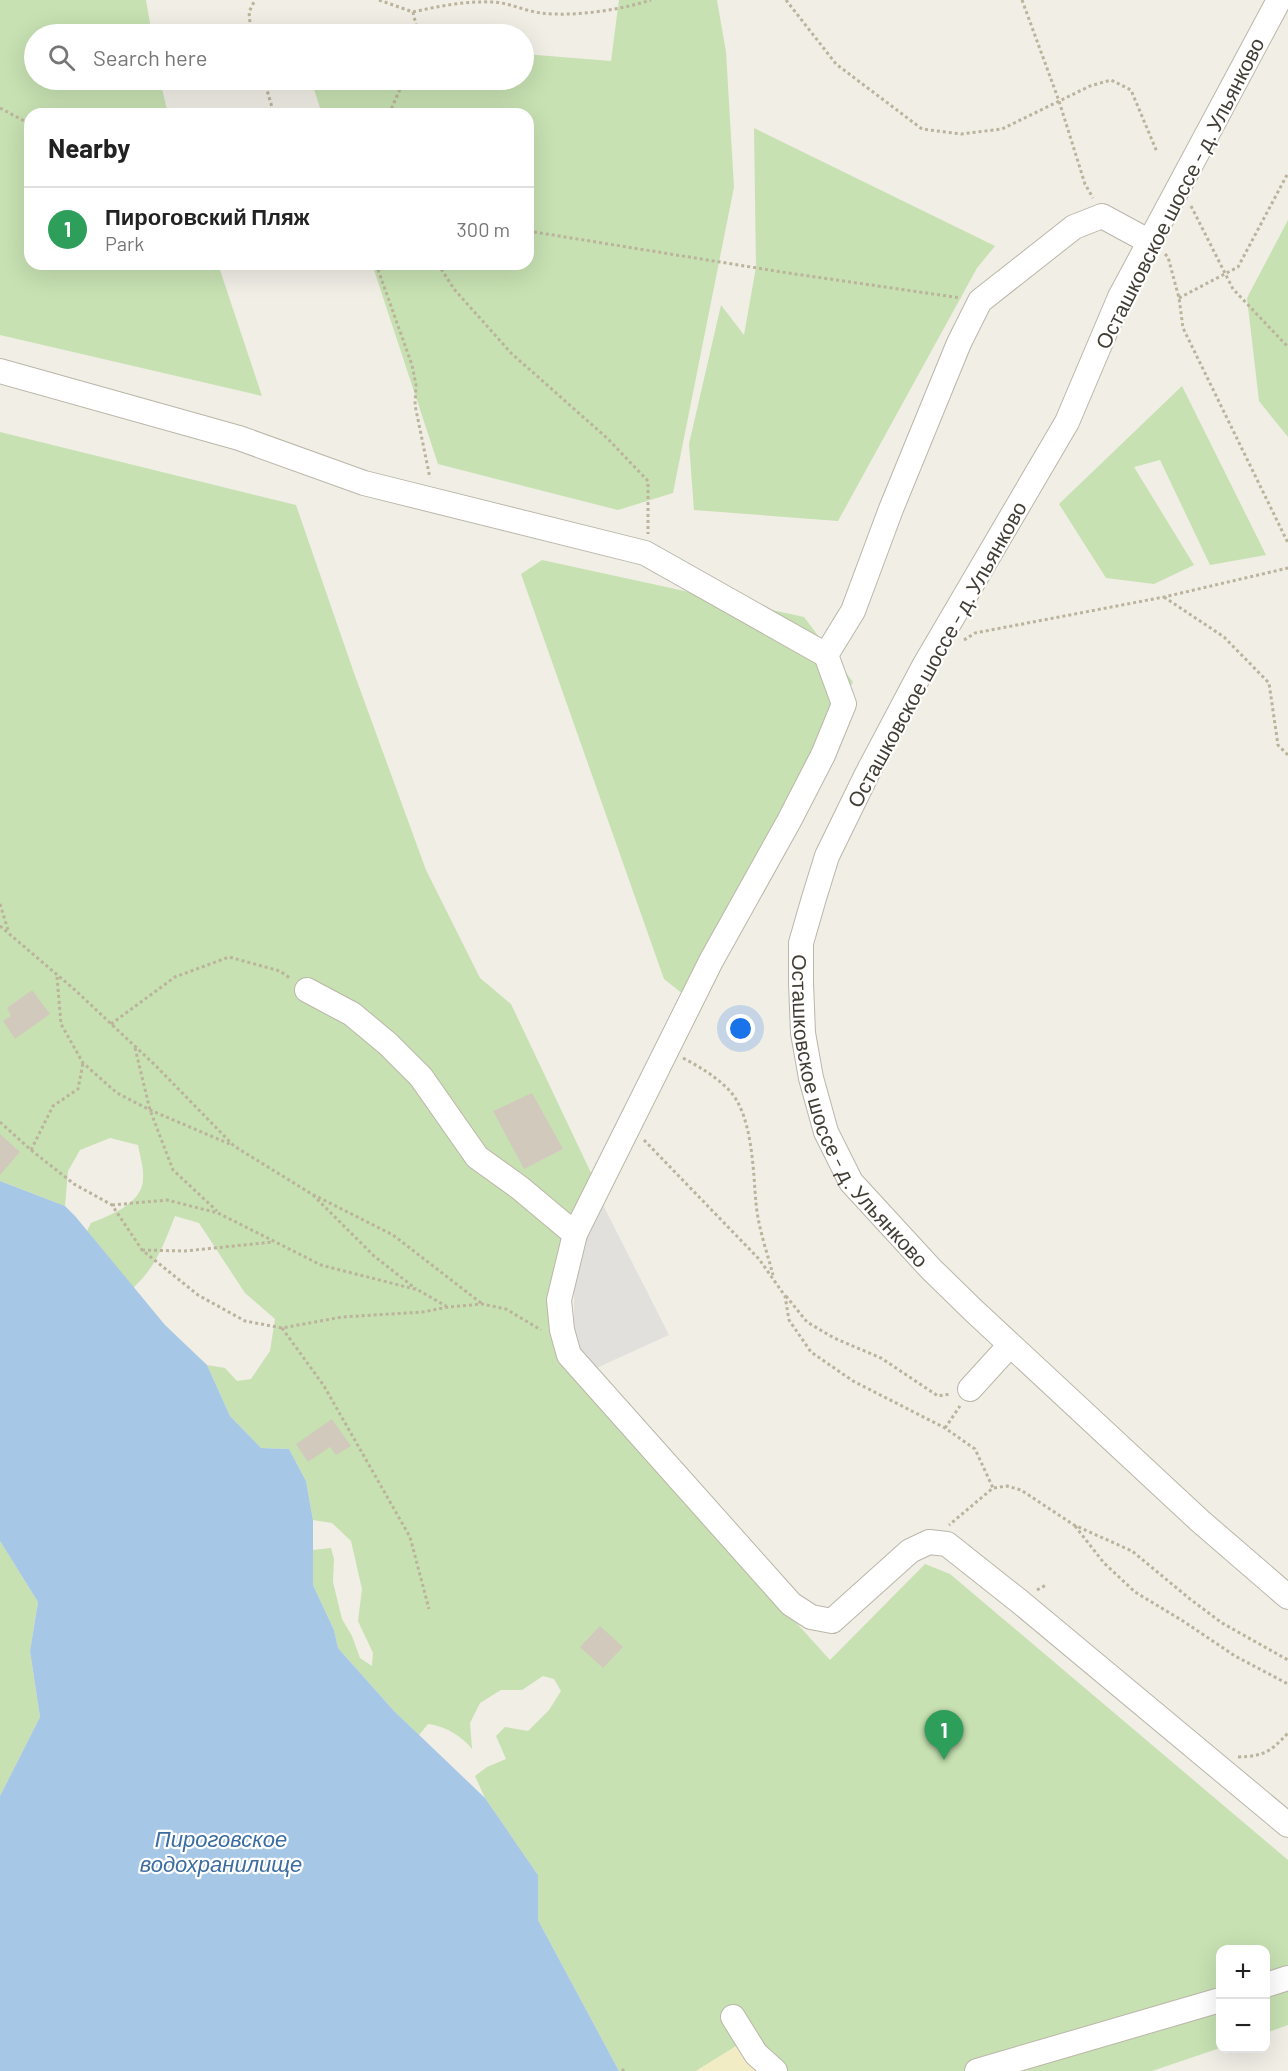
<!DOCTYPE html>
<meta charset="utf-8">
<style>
:root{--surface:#fff;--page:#f2f2f2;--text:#222;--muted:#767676;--line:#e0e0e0;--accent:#e2572a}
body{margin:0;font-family:Barlow,sans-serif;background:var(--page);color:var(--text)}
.controls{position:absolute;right:18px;bottom:18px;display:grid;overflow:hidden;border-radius:12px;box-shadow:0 6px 24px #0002}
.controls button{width:54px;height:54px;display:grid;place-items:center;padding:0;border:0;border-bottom:2px solid var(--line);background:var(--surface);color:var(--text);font:30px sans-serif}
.you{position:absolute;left:741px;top:1029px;width:21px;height:21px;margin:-15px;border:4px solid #fff;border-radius:50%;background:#1a73e8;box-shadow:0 0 0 9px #1a73e833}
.badge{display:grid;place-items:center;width:39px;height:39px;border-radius:50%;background:var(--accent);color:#fff;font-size:20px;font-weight:700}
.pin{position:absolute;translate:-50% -50px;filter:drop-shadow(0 2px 3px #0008)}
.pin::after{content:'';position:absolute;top:32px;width:21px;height:18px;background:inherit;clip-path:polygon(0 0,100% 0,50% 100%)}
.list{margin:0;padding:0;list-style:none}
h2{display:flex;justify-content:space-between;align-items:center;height:78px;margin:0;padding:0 24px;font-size:26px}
h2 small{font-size:20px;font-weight:400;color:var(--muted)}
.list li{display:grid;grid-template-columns:39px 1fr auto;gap:18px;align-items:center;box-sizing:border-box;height:84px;padding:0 24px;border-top:2px solid var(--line)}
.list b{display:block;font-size:22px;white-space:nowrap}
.list p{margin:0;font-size:20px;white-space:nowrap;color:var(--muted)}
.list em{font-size:20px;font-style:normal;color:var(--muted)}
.icon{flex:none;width:33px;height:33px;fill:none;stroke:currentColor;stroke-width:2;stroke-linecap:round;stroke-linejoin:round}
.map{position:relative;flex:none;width:1288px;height:2071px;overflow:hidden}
.search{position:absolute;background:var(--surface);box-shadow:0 6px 24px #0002;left:24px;top:24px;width:510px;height:66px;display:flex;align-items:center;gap:15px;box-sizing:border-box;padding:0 21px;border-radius:33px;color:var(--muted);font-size:22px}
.panel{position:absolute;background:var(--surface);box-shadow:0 6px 24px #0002;left:24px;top:108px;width:510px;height:162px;border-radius:18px}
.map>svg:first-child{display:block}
.green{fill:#c7e1b2}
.sand{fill:#f1ecc4}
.parking{fill:#e2e0dd}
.water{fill:#a7c7e7}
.building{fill:#d1cabc}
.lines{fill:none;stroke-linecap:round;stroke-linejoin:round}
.minor-casing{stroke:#bbb6a9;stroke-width:26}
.path{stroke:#bbb39c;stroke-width:3;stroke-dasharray:3 3;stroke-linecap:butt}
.minor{stroke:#fff;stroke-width:24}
.labels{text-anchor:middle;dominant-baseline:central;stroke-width:4.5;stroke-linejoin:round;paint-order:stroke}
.street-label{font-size:21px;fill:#423e35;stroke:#fff}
.water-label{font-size:22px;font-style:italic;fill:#3b6da1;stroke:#fff}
</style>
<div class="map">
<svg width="1288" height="2071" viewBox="0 0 1288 2071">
<rect width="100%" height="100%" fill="#f0eee5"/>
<!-- green -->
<path class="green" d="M0,0H146L152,34H34V80H160L168,114H30V264H218L262,396L0,335Z
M619,0H717L726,52L734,187L673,493L618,510L438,464L372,264H528V114H322L311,80H524V54L611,61Z
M754,128L995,246L977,268L838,521L694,510L689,444L721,305L744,335L756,267Z
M1288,220V437L1259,401L1247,298Z
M1182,386L1266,555L1210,565L1160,460L1134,467L1194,565L1154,584L1106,578L1059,504Z
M0,432L296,505L354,673L426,870L480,978L511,1004L592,1175L553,1276L561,1363L830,1660L925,1564L950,1574L1288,1860V2025L1266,2033V1950H1220V2048L1152,2071H767L738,2045L696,2071H619L538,1920V1875L485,1798L475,1776L487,1767L506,1759L496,1736L505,1727L528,1731L549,1710L561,1691L554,1679L543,1676L522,1690H501L480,1703L470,1723L472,1749C462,1736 445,1726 428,1724L419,1735L394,1711L338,1648L334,1630L313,1585V1550L331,1548L334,1559L333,1582L342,1619L352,1636L360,1658L372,1666L373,1653L358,1621L362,1589L351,1541L332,1523L313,1520L306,1481L289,1449L261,1448L230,1416L207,1365L225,1368L237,1381L251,1379L270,1351L275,1319L245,1293L199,1223L175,1216C164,1244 156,1267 133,1288L87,1231L91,1223C109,1216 143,1203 143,1179C144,1168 140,1156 138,1145L110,1138L80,1150L68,1171L65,1206L0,1181Z
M542,560L804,617L853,682L688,998L664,979L521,574Z
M0,1541L38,1602L30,1651L40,1717L0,1796Z"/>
<!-- sand -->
<path class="sand" d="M738,2045L767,2071H696Z"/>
<!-- parking -->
<path class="parking" d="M603,1205L669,1335L590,1371L574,1341V1279L594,1216Z"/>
<!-- water -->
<path class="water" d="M0,1181L65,1206L75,1216L165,1325L207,1365L230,1416L261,1448L289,1449L306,1481L313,1520V1585L334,1630L338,1648L394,1711L485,1798L538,1875V1920L619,2071H0V1796L40,1717L30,1651L38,1602L0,1541Z"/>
<!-- building -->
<path class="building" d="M32,990L50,1014L15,1039L3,1021L11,1016L7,1008Z
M532,1093L563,1149L524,1169L493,1111Z
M0,1134L20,1152L0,1175Z
M332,1419L351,1446L336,1455L330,1447L308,1462L296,1444Z
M600,1626L623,1647L603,1668L580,1647Z"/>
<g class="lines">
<defs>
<g id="minor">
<path id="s1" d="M1279,0L1120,297L1067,422L924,666L867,774L827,856L814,898L801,943V983L803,1033L811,1078L826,1132L851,1182L931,1269L973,1310L1200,1521L1288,1597"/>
<path d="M0,371L239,438L364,483L645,553L826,655L844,704L823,755L789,821L711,961L575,1234L559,1300L562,1330L569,1355L791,1604L811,1617L832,1621L910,1551L929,1542L947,1544L1019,1601L1288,1825"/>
<path d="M826,655L853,611L891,509L959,343L980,301L1074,227L1102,216L1150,242"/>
<path d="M307,990L352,1014L388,1044L421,1077L477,1157L520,1188L575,1234"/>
<path d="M970,1389L1010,1345"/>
<path d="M1266,1985L1288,1978"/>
<path d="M733,2017L756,2054L775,2071"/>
<path d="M977,2071L1220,2000"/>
</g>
</defs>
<!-- minor casing -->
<use href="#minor" class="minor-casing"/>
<!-- path -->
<path class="path" d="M379,0L413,12L417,29L416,34
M786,0L836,64L922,129L961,134L1002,129L1090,86L1111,80L1131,90L1157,152
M1022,0L1059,101L1085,184L1093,198
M413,12C439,6 465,1 491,2C508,2 524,11 541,13C574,17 620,10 651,0
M251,34L249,12L255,0
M264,80L274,114
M0,108L30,124
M389,114L404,80
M1191,206L1233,289L1288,347
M528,231L788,273L961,298
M1165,254L1168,257L1179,298L1183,328L1288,543
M376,264L412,365L416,385L415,405L430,478
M438,264L454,289L511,353L608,439L648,481V534
M1179,298L1238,267L1288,173
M1164,597L1224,637L1269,683L1278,745L1288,755
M964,640L975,633L1164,597L1288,568
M0,904L8,930
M0,926L75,990L156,1066L234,1146L310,1193L393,1235L481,1303
M57,977L61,1024L83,1063L117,1093L150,1110L232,1145
M111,1024L175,977L229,957L280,971L291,979
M135,1048L150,1110L173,1170L217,1211
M683,1058C700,1067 715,1076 728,1089C753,1114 753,1171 756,1203C758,1227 767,1252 773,1275
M0,1122L31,1150L74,1184L112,1205L142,1250L198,1295L245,1321L282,1328L342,1317L423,1312L448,1307L482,1304L506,1309L541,1330
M644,1140L759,1259L785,1296L789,1320L811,1352L853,1381L945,1428L975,1449L993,1488L949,1525
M31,1150L53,1106L78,1089L83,1063
M313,1195L374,1256L416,1289
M112,1205L167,1200L218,1213L321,1265L418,1290L446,1306
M142,1250L185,1251L273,1242
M786,1296L807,1322L834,1338L881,1358L938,1396L951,1394
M282,1328L324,1386L410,1537L429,1609
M945,1428L960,1406
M994,1488L1007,1486L1021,1490L1074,1525L1132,1551L1190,1599L1222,1623L1288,1660
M1075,1526L1104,1563L1135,1592L1183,1621L1235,1656L1288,1684
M1037,1590L1046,1585
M1238,1757C1265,1756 1270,1752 1288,1733
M622,2071L624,2069"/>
<!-- minor -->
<use href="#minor" class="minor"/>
</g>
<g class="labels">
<!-- street labels -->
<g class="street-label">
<text transform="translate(1179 193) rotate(-63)">Осташковское шоссе - д. Ульянково</text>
<text transform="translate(936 654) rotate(-61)">Осташковское шоссе - д. Ульянково</text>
<text stroke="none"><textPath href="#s1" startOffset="1244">Осташковское шоссе - д. Ульянково</textPath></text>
</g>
<!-- water labels -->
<g class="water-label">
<text x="221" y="1838">Пироговское<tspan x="221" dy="25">водохранилище</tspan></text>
</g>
</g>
</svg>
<div class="controls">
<button>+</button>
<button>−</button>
</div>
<div class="you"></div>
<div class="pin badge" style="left:944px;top:1760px;background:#2e9e5b">1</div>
<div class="search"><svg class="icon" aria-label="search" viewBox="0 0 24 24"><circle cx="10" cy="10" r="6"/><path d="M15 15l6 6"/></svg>Search here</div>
<section class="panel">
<h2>Nearby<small></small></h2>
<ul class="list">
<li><span class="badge" style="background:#2e9e5b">1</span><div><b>Пироговский Пляж</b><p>Park</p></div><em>300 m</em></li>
</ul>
</section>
</div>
